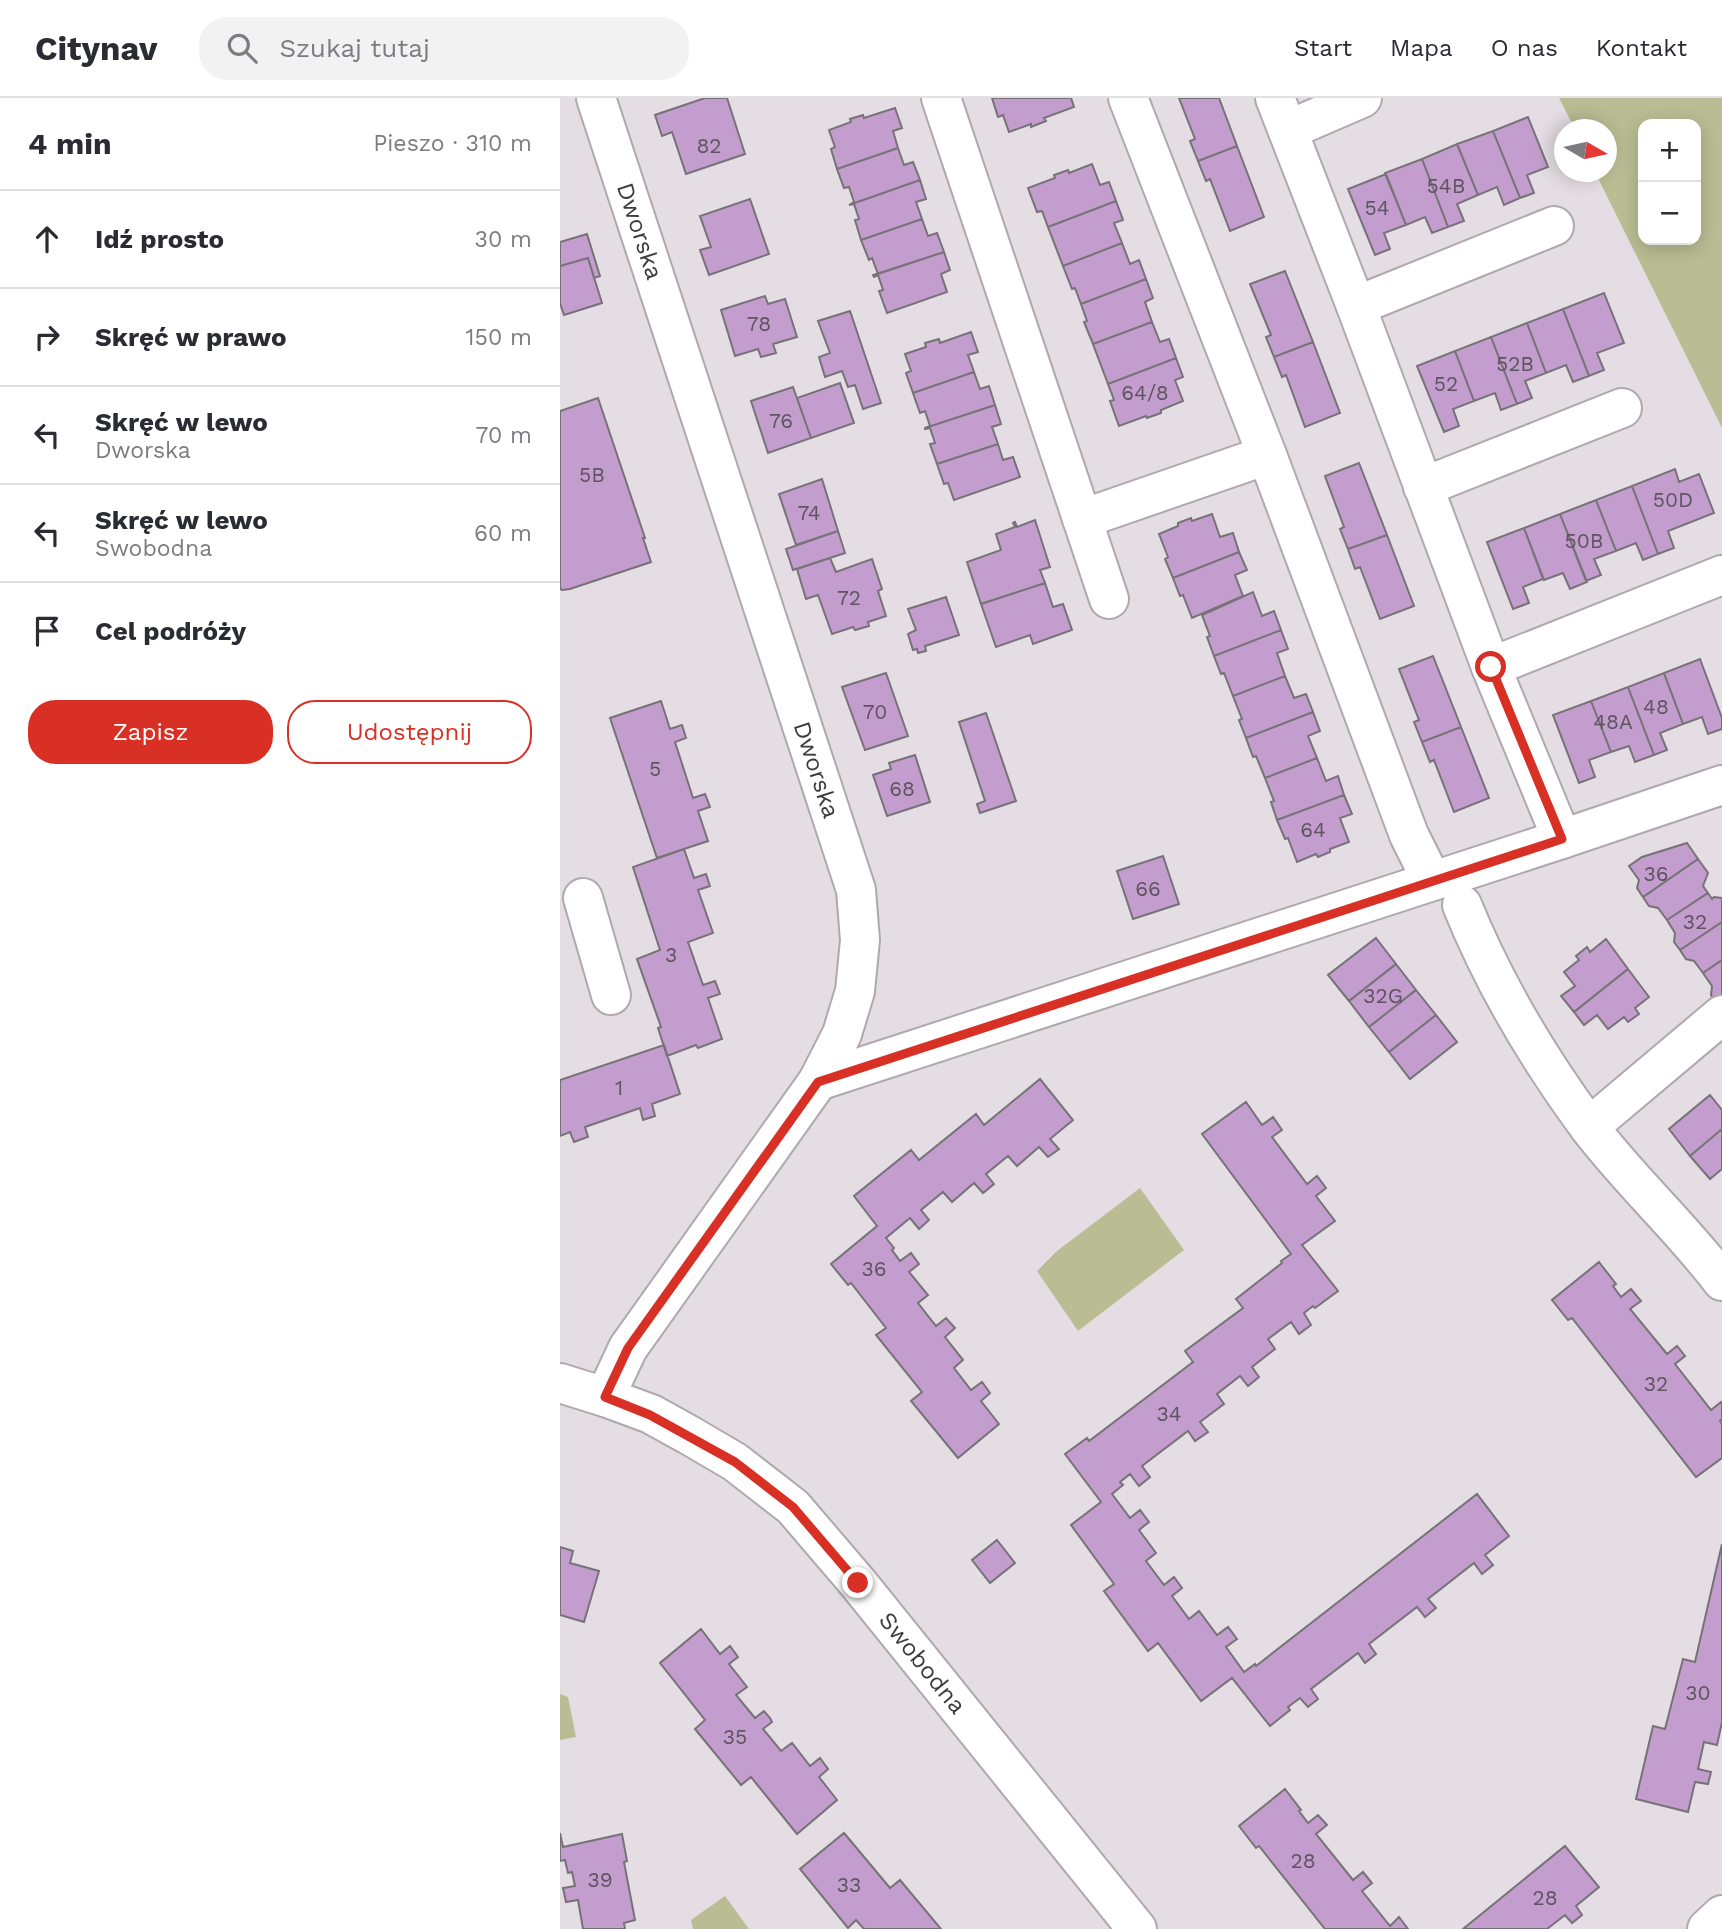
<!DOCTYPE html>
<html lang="pl">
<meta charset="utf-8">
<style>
:root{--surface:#fff;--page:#f2f2f3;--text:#2b2b33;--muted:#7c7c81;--line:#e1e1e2;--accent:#d93025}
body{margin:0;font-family:"Work Sans",sans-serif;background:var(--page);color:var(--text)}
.controls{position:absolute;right:21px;top:21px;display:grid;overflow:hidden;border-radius:14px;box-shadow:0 4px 18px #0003}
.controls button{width:63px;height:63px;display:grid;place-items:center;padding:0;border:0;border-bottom:2px solid var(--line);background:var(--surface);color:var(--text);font:35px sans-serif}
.compass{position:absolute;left:994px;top:21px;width:63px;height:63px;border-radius:50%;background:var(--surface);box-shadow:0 4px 18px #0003;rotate:99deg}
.stop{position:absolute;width:21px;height:21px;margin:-16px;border:5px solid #d93025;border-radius:50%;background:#fff}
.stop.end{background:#d93025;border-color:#fff;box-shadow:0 2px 7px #0008}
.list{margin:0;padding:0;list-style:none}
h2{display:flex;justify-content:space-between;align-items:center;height:91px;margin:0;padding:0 28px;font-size:30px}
h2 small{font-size:23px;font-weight:400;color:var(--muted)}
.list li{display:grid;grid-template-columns:46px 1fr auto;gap:21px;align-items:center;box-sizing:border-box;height:98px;padding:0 28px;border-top:2px solid var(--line)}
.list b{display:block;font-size:26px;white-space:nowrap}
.list p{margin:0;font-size:23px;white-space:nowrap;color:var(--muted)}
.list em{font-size:23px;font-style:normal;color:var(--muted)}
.actions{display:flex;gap:14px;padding:21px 28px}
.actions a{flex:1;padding:16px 0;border:2px solid var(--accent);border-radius:28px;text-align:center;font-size:24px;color:var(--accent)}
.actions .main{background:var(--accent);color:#fff}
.icon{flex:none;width:38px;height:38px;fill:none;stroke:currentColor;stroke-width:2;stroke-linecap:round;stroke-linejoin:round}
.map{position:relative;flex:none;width:1162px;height:1831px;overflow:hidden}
header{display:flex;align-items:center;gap:42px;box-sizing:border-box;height:98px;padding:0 35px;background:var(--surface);border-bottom:2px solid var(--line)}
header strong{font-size:33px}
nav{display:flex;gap:38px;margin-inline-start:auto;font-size:24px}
.search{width:490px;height:63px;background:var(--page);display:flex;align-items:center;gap:18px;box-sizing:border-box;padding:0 24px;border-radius:28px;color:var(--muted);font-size:26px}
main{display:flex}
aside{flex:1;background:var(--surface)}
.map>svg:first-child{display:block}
.green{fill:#babd93;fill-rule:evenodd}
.building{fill:#c39dcd;stroke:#777278;stroke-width:2}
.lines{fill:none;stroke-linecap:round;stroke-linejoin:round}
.minor-casing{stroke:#afa8ae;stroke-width:42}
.minor{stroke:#fff;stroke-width:38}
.route{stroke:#d93025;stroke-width:9}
.labels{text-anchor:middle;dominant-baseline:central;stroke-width:6;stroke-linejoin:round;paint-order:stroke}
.number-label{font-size:21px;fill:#5f5461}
.street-label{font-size:24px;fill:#3e3b3d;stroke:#fff}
</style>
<header>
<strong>Citynav</strong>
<div class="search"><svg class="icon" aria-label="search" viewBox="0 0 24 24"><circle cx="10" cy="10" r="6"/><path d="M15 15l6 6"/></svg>Szukaj tutaj</div>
<nav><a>Start</a><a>Mapa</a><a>O nas</a><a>Kontakt</a></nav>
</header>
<main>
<aside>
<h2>4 min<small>Pieszo · 310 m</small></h2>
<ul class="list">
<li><svg class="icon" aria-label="ahead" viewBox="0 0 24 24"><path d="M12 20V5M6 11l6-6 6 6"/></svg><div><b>Idź prosto</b></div><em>30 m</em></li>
<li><svg class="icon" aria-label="right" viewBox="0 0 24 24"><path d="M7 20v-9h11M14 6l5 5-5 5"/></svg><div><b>Skręć w prawo</b></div><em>150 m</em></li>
<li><svg class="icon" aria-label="left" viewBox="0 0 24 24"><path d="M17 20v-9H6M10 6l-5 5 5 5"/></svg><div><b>Skręć w lewo</b><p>Dworska</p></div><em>70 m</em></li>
<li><svg class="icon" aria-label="left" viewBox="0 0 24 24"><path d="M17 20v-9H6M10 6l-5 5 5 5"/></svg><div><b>Skręć w lewo</b><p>Swobodna</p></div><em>60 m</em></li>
<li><svg class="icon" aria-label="arrive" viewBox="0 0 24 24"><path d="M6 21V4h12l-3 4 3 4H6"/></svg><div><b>Cel podróży</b></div></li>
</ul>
<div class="actions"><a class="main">Zapisz</a><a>Udostępnij</a></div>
</aside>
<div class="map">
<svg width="1162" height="1831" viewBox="0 0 1162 1831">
<rect width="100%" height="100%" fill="#e5dde4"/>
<!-- green -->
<path class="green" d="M999,0H1162V330L1035,74H1046V32L1015,31ZM1136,26V142H1083V26Z
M580,1090L624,1152L518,1233L477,1173L497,1153Z
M0,1596L8,1599L16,1639L0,1642Z
M165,1798L189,1831H133L131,1822Z"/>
<!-- building -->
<path class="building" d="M145,0H167L185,56L126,76L112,34L102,38L95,17Z
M432,0H511L514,9L484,20L486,23L471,29V26L449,34L443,17L438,19Z
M619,0H659L677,48L638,63L630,43L635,41Z
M335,10L342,30L333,33L338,50L277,71L271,51L275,49L269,32L291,24L290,21L303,17L304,20Z
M968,19L988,69L967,77L974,95L960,100L933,33Z
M933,33L960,100L944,107L937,89L918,97L897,46Z
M897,46L918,97L897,106L904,123L888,129L862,61Z
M677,48L704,119L670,133L650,81L646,83L638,63Z
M338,50L344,67L353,64L360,82L289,107L294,104L289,89L284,90L277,71Z
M862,61L888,129L872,135L865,119L846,127L825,75Z
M532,66L540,87L549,84L556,103L488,129L482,113L477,114L468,90L495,80L494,77L508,72L509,75Z
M826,76L846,127L824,135L830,151L815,157L788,91Z
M360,82L366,101L356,104L362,121L301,142L295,122L299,121L294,106L289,107Z
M190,101L209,156L149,177L140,152L151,149L140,118Z
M556,103L563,122L554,125L562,145L503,168L488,129Z
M362,121L368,138L377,135L384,154L318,176L312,160L309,162L301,142Z
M27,136L40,178L34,180L28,160L0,168V144Z
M562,145L570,166L579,162L586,181L521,206L515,190L512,191L503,168Z
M384,154L390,172L381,176L387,194L327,215L319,193L323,192L318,177L314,179L313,177Z
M28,160L42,205L4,217L0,205V168Z
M725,173L753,244L714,259L706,239L711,237L690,186Z
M586,181L593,200L585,204L592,224L533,246L524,224L527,223L521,206Z
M1044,195L1064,245L1037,255L1044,272L1029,278L1003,211Z
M205,198L208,206L225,201L237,239L213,246L216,255L201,259L198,251L175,258L161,212Z
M1003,211L1029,278L1013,284L1006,267L986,275L967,225Z
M290,213L321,305L303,311L295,287L288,289L282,273L265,279L259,259L270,255L258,223Z
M592,224L600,244L609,241L616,260L548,286L533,246Z
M967,225L986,275L965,283L972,300L957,306L931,239Z
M411,234L418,254L408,257L414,274L353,295L346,275L351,273L345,256L366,249L365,245L379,241L380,245Z
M931,239L957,306L941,312L935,295L914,303L895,253Z
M753,244L780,315L745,329L726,277L722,279L714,259Z
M895,253L914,303L893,311L899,328L884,334L857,268Z
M616,260L623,279L615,282L623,303L601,312V315L587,320L586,318L559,328L550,303L554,302L548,286Z
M414,274L420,291L429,288L435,307L365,330L370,328L365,313L360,315L353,295Z
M280,285L294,325L251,340L237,300Z
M233,289L251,340L208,355L191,303Z
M38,300L85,440H83L91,464L10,491L2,492L0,491V313Z
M435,307L441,326L432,329L438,346L377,366L370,346L375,345L370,330L365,331V330Z
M438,346L443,362L453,359L460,379L394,402L388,385L384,386L377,366Z
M799,365L827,437L788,451L780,431L784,429L765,378Z
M1115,371L1119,384L1139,376L1154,415L1108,433L1114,450L1098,456L1072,388Z
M262,381L278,433L236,447L219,396Z
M1072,388L1098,456L1083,462L1076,445L1056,453L1036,402Z
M1036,402L1056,453L1034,461L1041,477L1026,483L1000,416Z
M652,416L660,439L673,435L679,454L613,480L605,461L608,459L599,436L618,428V425L631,420L632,423Z
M1000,416L1027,484L1010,491L1003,475L984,482L964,430Z
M475,422L490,469L480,472L485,485L421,506L407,464L441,452L436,436L455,429L453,425L455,424L457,429Z
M964,430L983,481L963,489L969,505L953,511L927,444Z
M278,433L285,455L233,472L226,451Z
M827,437L854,508L820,521L800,469L795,471L788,451Z
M679,454L687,472L675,477L683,498L632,520L623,497L620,498L613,480Z
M270,460L276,474L312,461L322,491L318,493L326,518L308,524L309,528L295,532L293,529L272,536L258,497L246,501L237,471Z
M485,485L493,509L503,506L512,532L473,546L470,537L436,549L421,506Z
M693,494L702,518L714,513L721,532L654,558L647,539L650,538L642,517Z
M386,499L399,537L365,548L366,553L358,555L357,551L353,552L348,536L356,532L348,511Z
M721,532L728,551L717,555L725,578L673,598L664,575L661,576L654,558Z
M873,558L901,629L862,644L854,624L859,622L839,571Z
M1140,561L1162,620V631L1148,636L1142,619L1123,626L1104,575Z
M326,575L348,638L305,652L282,589Z
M1104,575L1123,626L1100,635L1107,652L1094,657L1068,589Z
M725,578L734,600L746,596L753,614L686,640L679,622L682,621L673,598Z
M1068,589L1094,657L1075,664L1069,648L1051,654L1031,603Z
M101,603L110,631L122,627L126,640L115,644L133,700L145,696L150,709L138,713L148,743L97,760L50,620Z
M1031,603L1051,654L1029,662L1035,679L1019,685L993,617Z
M753,614L760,633L748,638L757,660L705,680L696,658L693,659L686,640Z
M426,615L456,703L420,715L417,706L425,703L399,624Z
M901,629L929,700L894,714L874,662L870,664L862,644Z
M355,657L370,704L327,718L313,677L331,671L329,665Z
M757,660L766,683L778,678L784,697L717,722L711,704L714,703L705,680Z
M784,697L792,716L780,720L789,744L770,751V754L758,759L756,756L737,764L728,740L725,741L717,722Z
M1127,745L1138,761L1083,799L1077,790L1079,782L1069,768L1082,759Z
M124,751L134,780L146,776L150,788L138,792L153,835L128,844L143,887L155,883L160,896L148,900L162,941L138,950L136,947L107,958L98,930L101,929L77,861L100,852L73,769Z
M603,758L619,806L573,821L557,773Z
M1138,761L1148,775L1143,788L1148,795L1107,822L1098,810L1089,808L1083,799Z
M1148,795L1152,801L1154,799L1162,800V824L1120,852L1114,844L1115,835L1107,822Z
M1162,824V862L1143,875L1134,863L1126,861L1120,852Z
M816,840L836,866L789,903L768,877Z
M1046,841L1068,871L1014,914L1001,898L1015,888L1004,874L1019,862L1016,858L1027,849L1030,854Z
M1162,862V913L1151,897L1152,888L1143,875Z
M836,866L856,892L809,929L789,903Z
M1068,871L1089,899L1075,910L1079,916L1068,924L1064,919L1048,931L1037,917L1024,927L1014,914Z
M856,892L876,917L829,954L809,929Z
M876,917L897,944L850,981L829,954Z
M104,947L120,996L92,1006L95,1018L83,1022L80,1010L25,1029L28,1039L14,1044L10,1034L0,1038V982Z
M480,981L513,1022L490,1041L499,1051L488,1059L479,1049L457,1068L448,1058L426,1076L434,1086L423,1095L414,1085L392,1104L383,1094L361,1112L369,1122L359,1131L350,1120L326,1140L334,1150L332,1152L340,1163L351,1155L359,1166L349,1174L368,1197L358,1205L376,1228L386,1220L395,1230L385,1239L403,1262L394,1270L411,1292L422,1284L430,1295L421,1303L439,1326L398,1360L351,1303L362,1294L316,1237L326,1230L291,1185L288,1187L271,1166L317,1128L294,1098L351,1052L359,1062L416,1016L424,1027Z
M1150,997L1162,1012V1031L1130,1058L1109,1031Z
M686,1004L702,1027L713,1019L722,1032L712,1039L747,1086L757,1078L766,1090L756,1098L775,1123L742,1147L778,1193L755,1210L753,1208L744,1215L751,1227L739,1236L731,1224L708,1241L715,1251L692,1269L699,1279L688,1288L680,1278L657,1296L664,1306L640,1324L648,1334L635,1343L628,1333L582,1368L590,1379L579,1388L570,1376L560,1384L563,1387L552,1396L570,1420L580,1412L589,1424L579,1432L596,1455L586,1463L604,1487L614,1479L622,1490L612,1498L629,1521L639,1513L657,1537L668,1529L677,1541L666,1549L684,1574L695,1566L696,1568L917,1396L949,1438L925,1457L933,1467L922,1476L914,1465L868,1501L876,1510L865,1519L857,1509L809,1546L816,1556L805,1565L798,1555L751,1591L758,1601L748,1609L740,1600L728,1609L730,1612L710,1628L672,1580L641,1603L598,1545L588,1553L544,1493L554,1486L511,1427L541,1404L505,1356L527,1340L529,1343L633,1264L625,1253L683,1210L676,1201L722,1165L721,1163L731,1156L642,1036Z
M1162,1031V1071L1150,1081L1130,1058Z
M1039,1164L1056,1186L1053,1188L1061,1199L1071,1191L1081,1203L1070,1211L1107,1256L1117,1248L1125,1258L1115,1266L1151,1312L1161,1304L1162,1306V1321L1160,1323L1162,1326V1360L1136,1379L1012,1220L1008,1222L992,1202Z
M437,1442L455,1465L430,1485L412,1462Z
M1162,1446V1624L1157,1647L1144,1644L1138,1671L1151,1674L1148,1686L1135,1684L1128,1714L1076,1701L1093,1628L1105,1631L1123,1561L1135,1564Z
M0,1449L13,1453L10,1465L39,1473L24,1524L0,1517Z
M141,1531L160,1556L170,1548L178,1559L169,1566L187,1589L176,1597L195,1620L204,1613L210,1620L212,1624L203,1631L221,1653L232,1645L250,1668L260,1660L268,1671L259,1679L277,1702L237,1736L191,1679L181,1687L135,1631L145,1622L100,1565Z
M725,1691L741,1712L739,1713L748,1725L758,1717L767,1727L756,1736L793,1782L803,1774L812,1785L802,1793L830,1828L839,1819L848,1831H765L699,1748L696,1750L679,1728Z
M0,1735L3,1749L62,1736L67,1763L64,1764L75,1822L64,1825L65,1831H23L18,1802L6,1804L3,1790L15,1788L12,1774L8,1775L5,1762L0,1763Z
M284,1735L330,1790L340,1782L381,1831H304L296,1822L288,1830L240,1771Z
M1005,1748L1039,1789L1016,1808L1022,1817L1012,1825L1005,1817L987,1831H903Z"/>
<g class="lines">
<defs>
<g id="minor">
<path id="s1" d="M36,0L296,792L300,842L295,893L282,936L258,983L68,1250L45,1299"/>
<path d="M381,0L549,501"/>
<path d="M568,0L707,357L849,737L872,783"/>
<path d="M715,0L796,208L931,569L1002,741"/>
<path d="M728,32L802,0"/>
<path d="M796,208L994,128"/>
<path d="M863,389L1062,310"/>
<path d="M522,421L707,357"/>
<path d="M931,569L1162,477"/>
<path d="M23,800L51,897"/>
<path d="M902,807C934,886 978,960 1029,1029C1070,1083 1121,1129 1162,1183"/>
<path d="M258,983L1002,741L1162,687"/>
<path d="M1029,1029L1162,917"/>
<path id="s2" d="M0,1285L45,1299L91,1316L129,1337L175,1364L233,1409L298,1485L577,1831"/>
<path d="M1147,1831L1162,1817"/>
</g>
</defs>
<!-- minor casing -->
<use href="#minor" class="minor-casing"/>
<!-- minor -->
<use href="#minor" class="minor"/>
</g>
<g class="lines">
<!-- route -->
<path class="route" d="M298,1485L233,1409L175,1364L90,1317L45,1299L68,1250L258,984L1002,741L931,569"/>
</g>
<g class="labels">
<!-- number labels -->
<g class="number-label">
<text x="149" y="47">82</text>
<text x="886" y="87">54B</text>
<text x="817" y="109">54</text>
<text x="199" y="225">78</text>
<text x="955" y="265">52B</text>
<text x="886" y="285">52</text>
<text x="585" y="294">64/8</text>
<text x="221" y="322">76</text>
<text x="32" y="376">5B</text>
<text x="1113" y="401">50D</text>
<text x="249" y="414">74</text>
<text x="1024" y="442">50B</text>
<text x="289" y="499">72</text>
<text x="1096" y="608">48</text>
<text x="315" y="613">70</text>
<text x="1053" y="623">48A</text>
<text x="95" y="670">5</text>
<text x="342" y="690">68</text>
<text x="753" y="731">64</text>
<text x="1096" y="775">36</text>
<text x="588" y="790">66</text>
<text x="1135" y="823">32</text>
<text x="111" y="856">3</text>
<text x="823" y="897">32G</text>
<text x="59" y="989">1</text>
<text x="314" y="1170">36</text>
<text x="1096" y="1285">32</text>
<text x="609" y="1315">34</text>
<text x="1138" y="1594">30</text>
<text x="175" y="1638">35</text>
<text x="743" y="1762">28</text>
<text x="40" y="1781">39</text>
<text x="289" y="1786">33</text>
<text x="985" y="1799">28</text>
</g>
<!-- street labels -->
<g class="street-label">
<text stroke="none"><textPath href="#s1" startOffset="140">Dworska</textPath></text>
<text stroke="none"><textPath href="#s1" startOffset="707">Dworska</textPath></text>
<text stroke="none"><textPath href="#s2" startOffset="469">Swobodna</textPath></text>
</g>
</g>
</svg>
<div class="controls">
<button>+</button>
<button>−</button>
</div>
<svg class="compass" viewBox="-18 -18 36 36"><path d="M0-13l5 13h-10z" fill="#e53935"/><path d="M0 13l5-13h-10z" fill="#7c7c81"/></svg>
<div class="stop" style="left:931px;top:569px"></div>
<div class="stop end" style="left:298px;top:1485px"></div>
</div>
</main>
